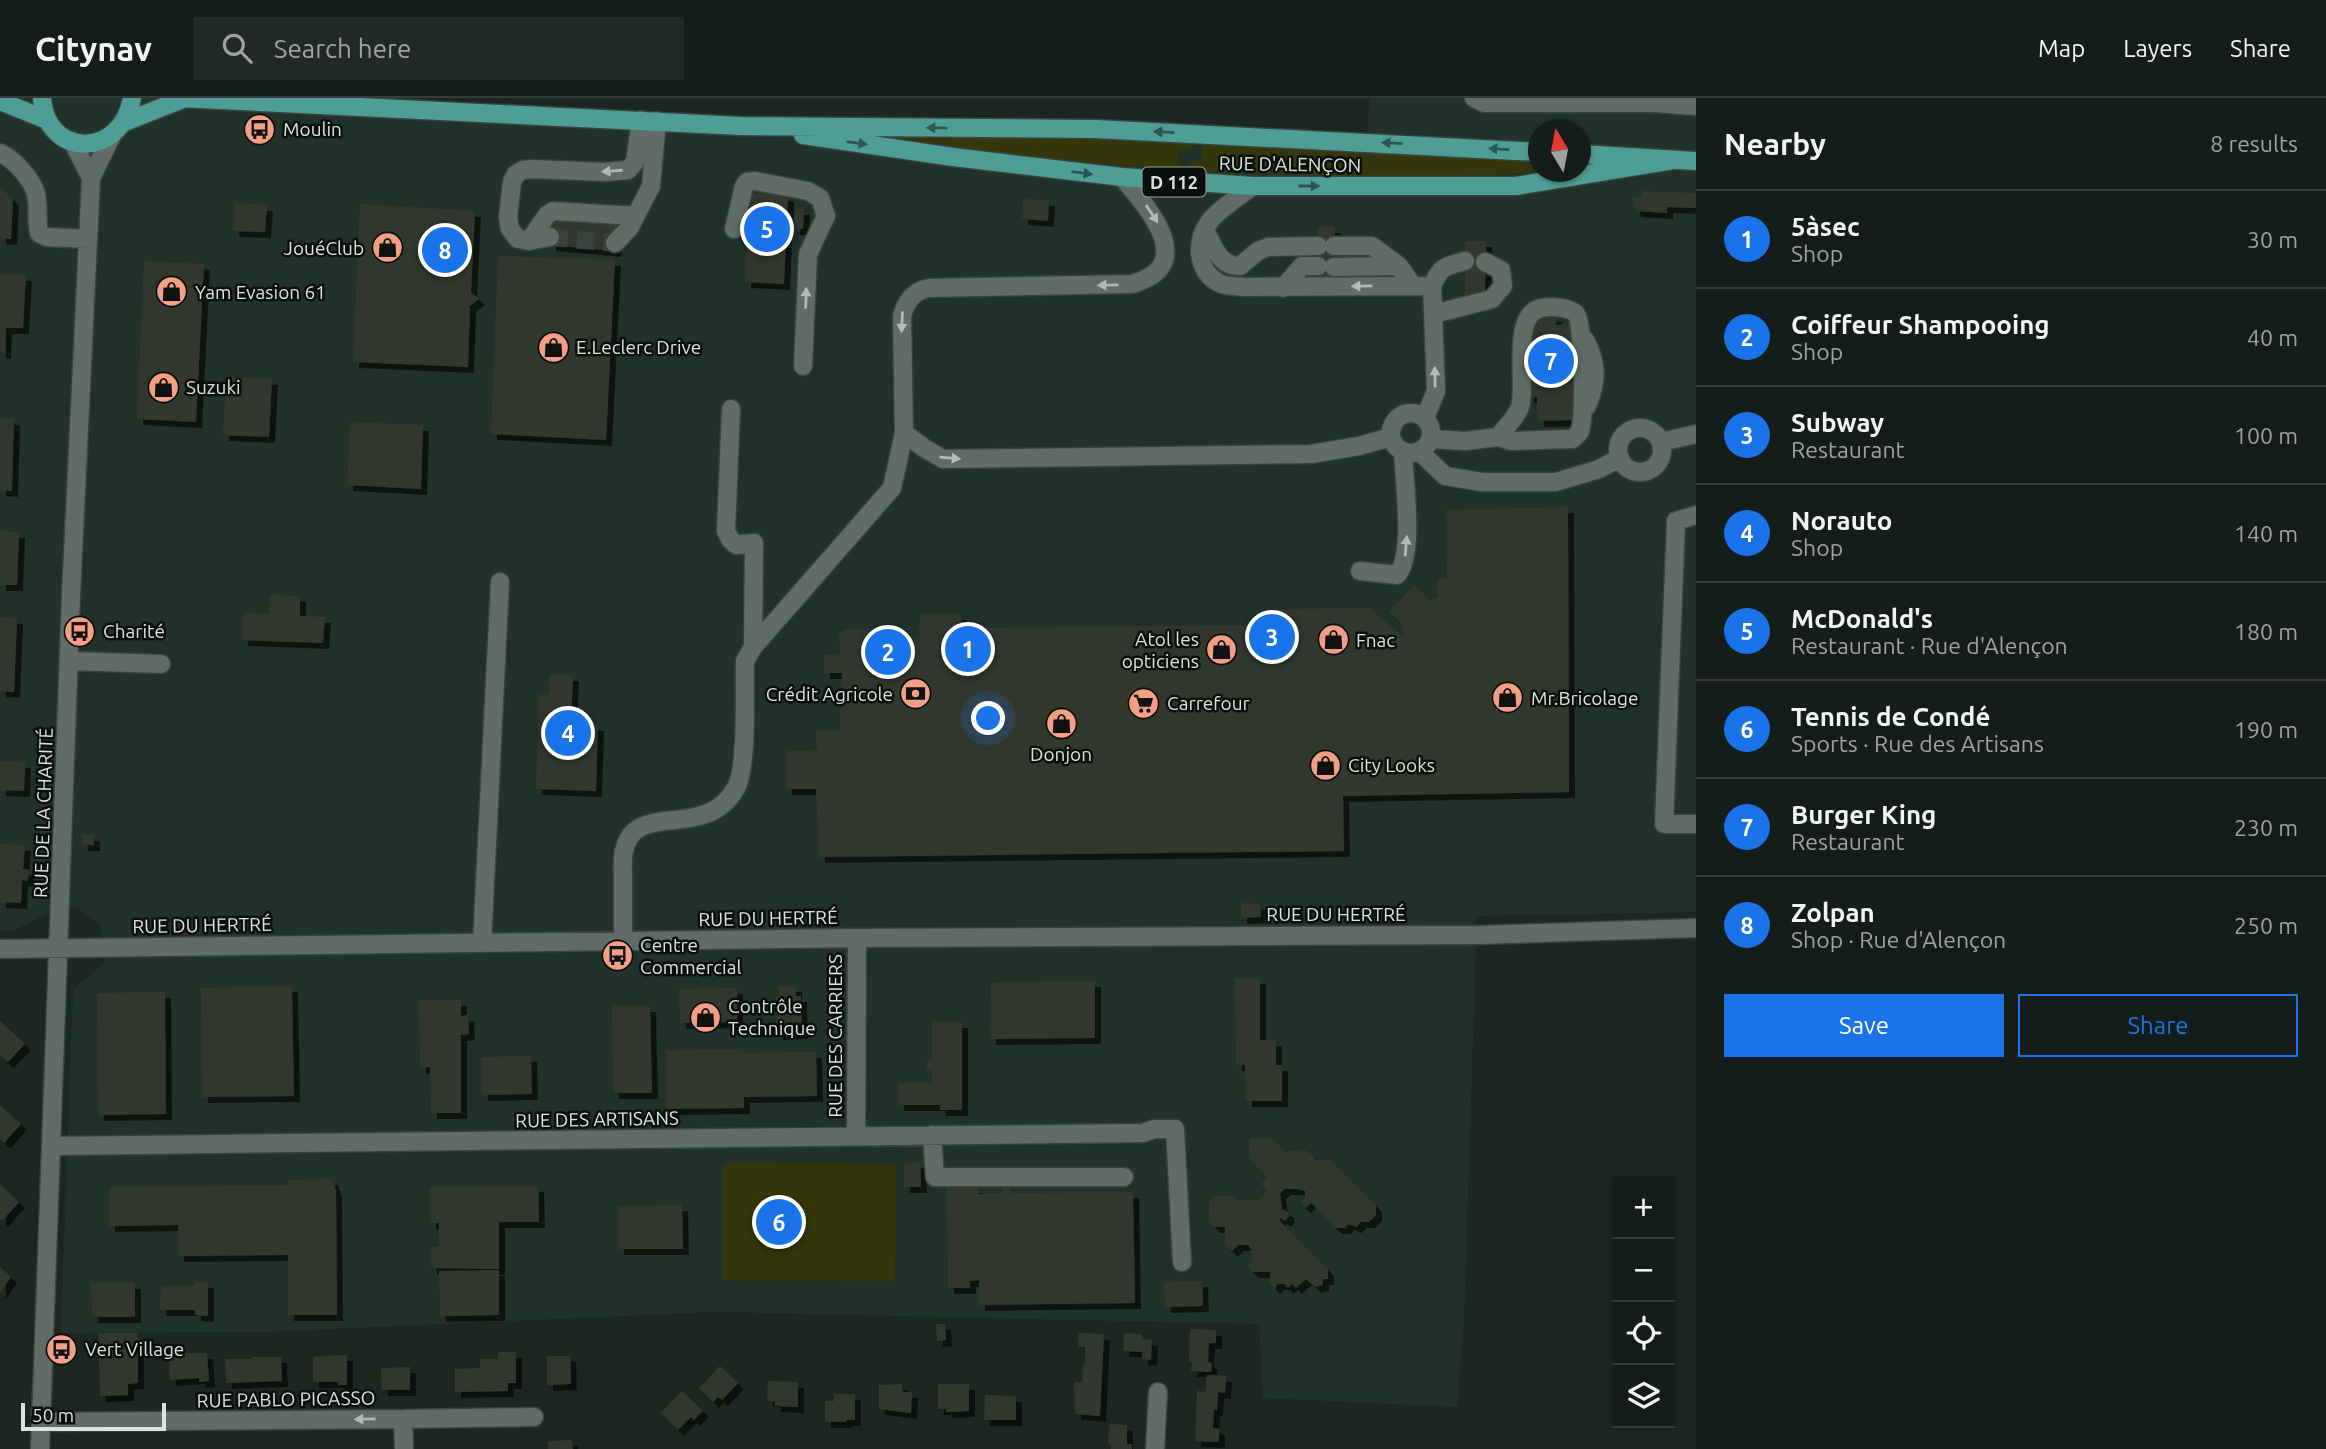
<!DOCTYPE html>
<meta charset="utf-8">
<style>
:root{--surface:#151d1a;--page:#222a27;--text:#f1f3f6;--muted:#9da2a2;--line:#343b39;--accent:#1a73e8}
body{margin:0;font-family:Ubuntu,sans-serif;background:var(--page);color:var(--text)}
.controls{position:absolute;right:21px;bottom:21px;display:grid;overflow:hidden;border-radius:0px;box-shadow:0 2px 5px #0004}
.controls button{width:63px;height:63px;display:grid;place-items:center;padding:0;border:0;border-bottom:2px solid var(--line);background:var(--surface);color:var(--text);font:35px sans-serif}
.compass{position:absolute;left:1528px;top:21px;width:63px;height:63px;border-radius:50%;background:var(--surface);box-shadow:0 2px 5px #0004;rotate:350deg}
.scale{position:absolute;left:21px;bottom:18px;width:145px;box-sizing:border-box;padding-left:7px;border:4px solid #dce3df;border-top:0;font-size:19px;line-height:24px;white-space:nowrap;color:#dce3df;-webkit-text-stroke:5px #0a0f0c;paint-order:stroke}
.you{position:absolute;left:989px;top:621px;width:24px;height:24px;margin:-18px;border:5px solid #fff;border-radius:50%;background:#1a73e8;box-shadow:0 0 0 10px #1a73e833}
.badge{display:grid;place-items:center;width:46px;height:46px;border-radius:50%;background:var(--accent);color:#fff;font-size:23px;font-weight:700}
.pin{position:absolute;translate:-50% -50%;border:4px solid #fff;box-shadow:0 2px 7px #0006}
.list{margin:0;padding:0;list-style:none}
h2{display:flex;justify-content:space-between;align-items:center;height:91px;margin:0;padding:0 28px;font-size:30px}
h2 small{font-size:23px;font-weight:400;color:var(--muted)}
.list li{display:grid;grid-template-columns:46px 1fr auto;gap:21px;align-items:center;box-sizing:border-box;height:98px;padding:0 28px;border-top:2px solid var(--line)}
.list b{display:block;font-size:26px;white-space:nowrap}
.list p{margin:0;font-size:23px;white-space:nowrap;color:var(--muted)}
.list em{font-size:23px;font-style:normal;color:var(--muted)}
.actions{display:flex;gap:14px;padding:21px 28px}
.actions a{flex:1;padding:16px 0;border:2px solid var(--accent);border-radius:0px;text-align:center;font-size:24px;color:var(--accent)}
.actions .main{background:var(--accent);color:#fff}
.icon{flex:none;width:38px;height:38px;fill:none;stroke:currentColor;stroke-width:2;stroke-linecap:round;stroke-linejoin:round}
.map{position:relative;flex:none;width:1696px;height:1351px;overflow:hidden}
header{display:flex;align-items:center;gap:42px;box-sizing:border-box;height:98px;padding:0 35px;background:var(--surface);border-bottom:2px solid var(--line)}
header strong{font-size:33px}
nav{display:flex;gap:38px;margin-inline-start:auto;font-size:24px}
.search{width:490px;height:63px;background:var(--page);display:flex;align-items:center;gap:18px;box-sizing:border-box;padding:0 24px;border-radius:0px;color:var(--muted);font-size:26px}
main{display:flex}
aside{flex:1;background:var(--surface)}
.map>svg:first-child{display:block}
.built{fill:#203229}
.green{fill:#34370b}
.building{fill:#32392f;filter:url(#shadow)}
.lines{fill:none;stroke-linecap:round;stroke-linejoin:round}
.minor-tunnel{stroke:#39433e;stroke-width:18;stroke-dasharray:18 9;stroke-linecap:butt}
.minor-casing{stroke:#39433e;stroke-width:21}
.major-casing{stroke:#39433e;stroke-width:21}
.minor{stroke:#606d66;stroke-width:18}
.major{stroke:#4f9e95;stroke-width:18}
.oneway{fill:#2c5650}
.oneway2{fill:#b1bab5}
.labels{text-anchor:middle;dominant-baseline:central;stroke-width:5;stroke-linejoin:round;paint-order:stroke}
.shield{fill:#0a0f0c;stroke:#9da3a0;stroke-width:2}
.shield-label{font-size:18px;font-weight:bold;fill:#dce3df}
.poi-label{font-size:19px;fill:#dce3df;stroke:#0a0f0c;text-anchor:start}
.street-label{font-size:19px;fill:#dce3df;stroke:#0a0f0c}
</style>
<header>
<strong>Citynav</strong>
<div class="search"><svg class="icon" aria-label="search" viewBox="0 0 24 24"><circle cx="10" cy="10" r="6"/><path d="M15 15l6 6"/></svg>Search here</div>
<nav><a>Map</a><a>Layers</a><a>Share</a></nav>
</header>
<main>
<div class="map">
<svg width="1696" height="1351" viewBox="0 0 1696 1351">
<defs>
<filter id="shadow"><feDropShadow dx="6" dy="6" stdDeviation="0" flood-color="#0009"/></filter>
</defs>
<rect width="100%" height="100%" fill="#1c2722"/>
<!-- built -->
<path class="built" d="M0,0H179L1365,50L1538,74H1580L1581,60L1696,65V814L1477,818L1464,1225L1457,1309L1263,1300L1259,1226L713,1214L267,1234L61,1235L73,891L105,865L101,827L76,809L48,815L13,833H0Z
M1369,0H1696V61L1581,55L1580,32H1538V53L1367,44Z"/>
<!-- green -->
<path class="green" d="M913,31L1192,40L1193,51H1179V72L915,48L907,41Z
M1202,41L1538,56V74H1541C1424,83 1305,77 1188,73L1189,63L1202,62Z
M723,1065L896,1066L895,1183L723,1182Z"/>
<!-- building -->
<path class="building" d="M0,88L13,102L11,141L0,140Z
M761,93L788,98L784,186L745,184L749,95L761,96Z
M1642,93L1696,95V110L1667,109V115L1635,113L1632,99H1641Z
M1023,101L1049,102L1048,123L1022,121Z
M235,105L267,107L265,134L233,133Z
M360,106L475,113L471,194L479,201L470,208L468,269L353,264Z
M795,111H804L803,131H794Z
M550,122L617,126L615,153L550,147Z
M1318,129H1335L1334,185H1318Z
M1465,143H1486L1485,199H1465Z
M498,158L615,162L606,342L491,336Z
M144,163L204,166L196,324L137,321Z
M0,176L26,177L23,230H6L5,255L0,254Z
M1556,218V227L1572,226L1575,322L1538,323L1537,299H1528V227H1535V219Z
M226,279L272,281L269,339L223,337Z
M0,320L14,321L12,393L0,392Z
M350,324L423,327L421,391L347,387Z
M1568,409L1569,694L1343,698L1344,753L819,759L816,691H786V653L817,652L816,633L840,632L842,575H824V557L842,556L840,553L839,536L844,531L904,532L913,539H919L920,516H961L962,539H971L981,530L1261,527L1277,511L1370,510L1403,539V527L1389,514L1415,487L1429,501L1437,500V481H1447L1446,412Z
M0,433L19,434L17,487H0Z
M270,497L300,498V518L325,519L323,545L242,542L243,515L269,516Z
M0,519L17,520L14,594L0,593Z
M549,576L573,577L571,626L598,627L596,693L536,691L539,597H549Z
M0,663L25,664L24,693L0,692Z
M82,736L94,737V747H82Z
M0,746L25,747L23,771L29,772L28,783L22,782L21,805L0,804Z
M1241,805L1260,806L1261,819L1241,820Z
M1235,880H1260V942H1276V967H1282V1003H1246L1245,967H1236Z
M1095,883V940L990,941L991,884Z
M292,888L294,998L202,999L201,890Z
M779,888H796V898H801L802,935L777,936L776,899L779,898Z
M737,890V924L680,925L679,891Z
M165,894L166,1016L98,1017L97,895Z
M419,902H461V918L468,917L469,936L461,937V1015H431L430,969L420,970Z
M612,908H650L652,995H613Z
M0,923L25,946L8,964L0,957Z
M932,924H962V1012H940V1007H898V985H932V972L927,973V963L932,962Z
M743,951V955L816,954L817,998L744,999V1010L666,1011V952Z
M531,958L532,996L482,997L481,959Z
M0,1007L21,1026L4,1045L0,1041Z
M1249,1041H1273L1285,1053L1305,1052L1313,1057L1315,1062H1330L1376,1108V1117L1369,1124H1361L1356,1129L1348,1126L1345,1130H1336L1310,1104L1305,1109L1300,1105L1305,1100V1093L1297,1091H1285L1280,1095L1282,1111L1288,1114L1289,1118L1285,1123L1281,1120L1279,1122L1328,1172V1181H1323V1187L1315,1189L1306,1181L1296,1190L1292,1186L1288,1190L1284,1186H1278L1275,1190L1270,1186V1174H1252L1247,1168L1252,1163L1251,1151L1248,1147H1238L1232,1153L1225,1147V1129H1214L1209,1123V1103L1214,1098H1233L1237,1102H1259L1267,1093L1261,1086L1267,1079L1249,1060Z
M920,1064L921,1089H904V1066Z
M332,1081L336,1093L337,1217H288V1157L178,1158V1127L109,1128V1089L288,1087V1082Z
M0,1086L19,1104L2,1123L0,1121Z
M538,1088L539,1124H499V1171L431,1170L430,1149H439V1125H430V1089Z
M947,1089H978V1096L1003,1095L1002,1090L1010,1089L1011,1095L1133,1094L1135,1205L979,1207V1182L970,1183V1190H948Z
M682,1107L683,1151H618V1108Z
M0,1169L11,1179L0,1195Z
M499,1172V1217L440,1218L439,1173Z
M1202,1183L1203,1208L1165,1209L1164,1184Z
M194,1184H208V1218L195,1217V1212H160L161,1188H194Z
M91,1185H135V1219H92Z
M936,1226H945L946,1242L937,1243Z
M1190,1231L1216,1232V1245H1209L1208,1264L1212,1265L1211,1274L1191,1273L1192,1264L1189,1263Z
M98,1235H137L138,1241H143V1248H138V1285L128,1286V1297L100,1298Z
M1079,1235L1104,1236L1100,1318L1075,1316L1074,1284H1082L1083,1267H1085V1249H1078Z
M1124,1235L1142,1236L1143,1241L1152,1242L1151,1262L1142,1261V1254L1123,1253Z
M498,1254H516V1285H508V1293L455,1294V1271L480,1270V1261H498Z
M207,1255L209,1283L199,1284V1280L170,1282L168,1256Z
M338,1257H347V1287H338V1284H313V1259Z
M547,1258H570L571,1286L547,1287Z
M251,1259H281L282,1283L226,1285L225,1261H251Z
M720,1268L738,1285L722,1302L718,1299L713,1304L699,1290Z
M410,1269V1292H382L381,1270Z
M1207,1277L1226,1278L1225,1295L1218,1294L1217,1312H1214L1213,1330L1219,1331V1344L1195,1343L1197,1293L1206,1294Z
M768,1283L798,1284V1309L775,1308V1303H767Z
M902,1286L903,1294H912L911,1315L879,1311V1287Z
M938,1286H969V1313L946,1314V1311H938Z
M682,1293L703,1313L694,1322L691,1319L678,1332L661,1315Z
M834,1296H855V1322H847L846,1324H825V1303H834Z
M985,1297L1016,1298V1322H984Z
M1110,1326L1127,1327V1346H1132V1351H1111V1346L1108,1345Z
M572,1342L573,1351H548V1343Z"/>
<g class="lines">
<!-- minor-tunnel -->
<path class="minor-tunnel" d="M550,139L615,145"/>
<defs>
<path id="minor" d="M1474,0L1484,5H1655
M1654,0L1655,5L1696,8
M72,43L91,80
M0,55C14,61 32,81 36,96C39,108 36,122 39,135L46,139L88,141
M1253,88C1239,99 1221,109 1210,123C1195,142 1196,173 1219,185C1226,189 1238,188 1246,189L1432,188L1436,293L1425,320
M734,131L744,88L747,84L755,83L808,93L820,100L826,118L808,156L803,268
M1205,132C1214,149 1219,168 1240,168L1258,153L1268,149L1318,148
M550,139L529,143L518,141L510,131L508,119L512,84L516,76L523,72L533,71L605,74L628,72L635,64L641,22
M529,143L547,117L553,113L635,118
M615,145L630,129L651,88L657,23
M1334,148H1372L1399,168
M1334,169L1399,168L1413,188
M1432,188C1440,168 1446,168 1465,163
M1283,190L1302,168H1318
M1434,216L1492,201L1503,188L1501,172L1485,164
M1585,242C1598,266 1597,284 1587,308
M731,311L726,433L730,441L736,447L754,445L753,549
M1391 335a20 20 0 1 1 40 0a20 20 0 1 1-40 0Z
M1618 352a22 22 0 1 1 44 0a22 22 0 1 1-44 0Z
M904,335L924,350L943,361L1311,356L1359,348L1391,339
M1431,341L1465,343L1498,339L1511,343L1573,341C1575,339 1578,336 1580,333C1585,320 1584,226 1576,216C1570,209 1550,208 1541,210C1510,217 1527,285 1520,309C1516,320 1505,330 1498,339
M1661,344L1696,336
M1419,353L1445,378L1482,384H1556L1599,371L1620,360
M1696,417L1676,423L1664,726H1696
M1360,473L1397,477C1415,457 1404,382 1403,353
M69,563L161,566
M623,844C623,822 623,801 623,780C623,771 622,761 624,753C635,700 705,745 736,690C748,668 744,593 745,563L753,549L892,390L904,335L902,218C906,203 913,193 929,190L1132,186C1200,167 1147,109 1122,79
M482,845L500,484
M0,851L857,840L1479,837L1696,830
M856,1037L857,840
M932,1037L935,1079H1124
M52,1048L1143,1035L1154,1031H1175L1182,1164
M403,1321L534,1319
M42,1324L403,1321L404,1351
M40,1351L71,497L91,80L112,37
M1155,1351L1158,1294"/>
<path id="major" d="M42,0C46,60 121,62 132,0
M180,0L741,28L1096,31L1538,54
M0,3L47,22
M125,24L183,1
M803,37L953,59L1122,79L1253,88H1516L1673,62
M1580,56L1696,63"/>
</defs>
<!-- minor casing -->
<use href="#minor" class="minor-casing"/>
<!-- major casing -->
<use href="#major" class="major-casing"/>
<!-- minor -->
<use href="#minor" class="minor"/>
<!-- major -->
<use href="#major" class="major"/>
</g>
<!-- one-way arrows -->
<defs><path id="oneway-solid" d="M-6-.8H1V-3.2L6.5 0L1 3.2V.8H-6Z" transform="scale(1.75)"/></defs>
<g class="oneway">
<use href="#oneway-solid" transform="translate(937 30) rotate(-179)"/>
<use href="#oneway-solid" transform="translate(1164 34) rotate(-177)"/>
<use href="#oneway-solid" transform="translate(857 45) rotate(8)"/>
<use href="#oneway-solid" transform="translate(1392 45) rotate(-177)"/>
<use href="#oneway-solid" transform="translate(1499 51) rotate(-176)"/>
<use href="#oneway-solid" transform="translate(1082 75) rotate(7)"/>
<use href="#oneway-solid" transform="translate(1309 88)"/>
</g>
<g class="oneway2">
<use href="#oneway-solid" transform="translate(612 73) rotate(176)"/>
<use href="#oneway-solid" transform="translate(1152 116) rotate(56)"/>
<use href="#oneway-solid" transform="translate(1108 187) rotate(179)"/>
<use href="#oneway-solid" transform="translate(1362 188) rotate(179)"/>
<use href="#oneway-solid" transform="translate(806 200) rotate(-88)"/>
<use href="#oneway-solid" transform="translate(902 224) rotate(93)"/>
<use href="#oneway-solid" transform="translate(1435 279) rotate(-91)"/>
<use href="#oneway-solid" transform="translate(950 360) rotate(5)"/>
<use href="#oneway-solid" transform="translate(1406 448) rotate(-85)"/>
<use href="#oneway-solid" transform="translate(365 1321) rotate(179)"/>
</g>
<!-- icons -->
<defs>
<symbol id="bus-disc" viewBox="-11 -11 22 22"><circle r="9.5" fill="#f39f85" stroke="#0a0f0c"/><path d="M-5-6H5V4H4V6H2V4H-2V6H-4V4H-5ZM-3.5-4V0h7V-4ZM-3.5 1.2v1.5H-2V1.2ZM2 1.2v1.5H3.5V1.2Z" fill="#111"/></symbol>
<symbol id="shop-disc" viewBox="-11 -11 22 22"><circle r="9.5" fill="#f39f85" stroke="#0a0f0c"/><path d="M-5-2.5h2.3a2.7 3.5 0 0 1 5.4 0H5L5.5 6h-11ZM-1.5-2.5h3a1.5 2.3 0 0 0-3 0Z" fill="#111"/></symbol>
<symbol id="bank-disc" viewBox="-11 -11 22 22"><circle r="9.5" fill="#f39f85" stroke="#0a0f0c"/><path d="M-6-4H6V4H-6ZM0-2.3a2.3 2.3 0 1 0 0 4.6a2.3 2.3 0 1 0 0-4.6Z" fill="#111"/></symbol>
<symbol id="supermarket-disc" viewBox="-11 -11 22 22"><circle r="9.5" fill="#f39f85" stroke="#0a0f0c"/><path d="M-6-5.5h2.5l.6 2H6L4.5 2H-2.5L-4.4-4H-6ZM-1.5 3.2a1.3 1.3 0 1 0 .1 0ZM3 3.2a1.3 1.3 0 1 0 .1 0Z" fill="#111"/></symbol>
</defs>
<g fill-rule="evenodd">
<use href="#bus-disc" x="242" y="14" width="35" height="35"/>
<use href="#shop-disc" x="370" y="132" width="35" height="35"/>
<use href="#shop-disc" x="154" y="176" width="35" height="35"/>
<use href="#shop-disc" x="536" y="232" width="35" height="35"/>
<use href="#shop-disc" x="146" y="272" width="35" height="35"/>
<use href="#bus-disc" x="62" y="516" width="35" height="35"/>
<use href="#shop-disc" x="1316" y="524" width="35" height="35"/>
<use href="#shop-disc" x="1204" y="534" width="35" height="35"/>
<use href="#bank-disc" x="898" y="578" width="35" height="35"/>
<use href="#shop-disc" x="1490" y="582" width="35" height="35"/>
<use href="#supermarket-disc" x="1126" y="588" width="35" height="35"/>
<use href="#shop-disc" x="1044" y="608" width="35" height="35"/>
<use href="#shop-disc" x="1308" y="650" width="35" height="35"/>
<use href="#bus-disc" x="600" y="840" width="35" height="35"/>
<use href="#shop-disc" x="688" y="902" width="35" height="35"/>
<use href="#bus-disc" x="44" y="1234" width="35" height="35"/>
</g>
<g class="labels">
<!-- shield labels -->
<rect class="shield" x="1142.5" y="69.5" width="63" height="29" rx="5"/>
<g class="shield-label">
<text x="1174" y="84">D 112</text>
</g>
<!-- poi labels -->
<g class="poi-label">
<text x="283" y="31">Moulin</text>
<text x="364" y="150" text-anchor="end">JouéClub</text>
<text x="195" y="194">Yam Evasion 61</text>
<text x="576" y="249">E.Leclerc Drive</text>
<text x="186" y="289">Suzuki</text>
<text x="103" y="533">Charité</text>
<text x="1199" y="541" text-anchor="end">Atol les<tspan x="1199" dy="22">opticiens</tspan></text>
<text x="1356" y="542">Fnac</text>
<text x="893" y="596" text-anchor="end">Crédit Agricole</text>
<text x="1531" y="600">Mr.Bricolage</text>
<text x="1167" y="605">Carrefour</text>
<text x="1061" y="656" text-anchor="middle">Donjon</text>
<text x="1348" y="667">City Looks</text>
<text x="640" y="847">Centre<tspan x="640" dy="22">Commercial</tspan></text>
<text x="728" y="908">Contrôle<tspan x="728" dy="22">Technique</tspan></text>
<text x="85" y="1251">Vert Village</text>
</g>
<!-- street labels -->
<g class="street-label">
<text transform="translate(1290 66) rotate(1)">RUE D'ALENÇON</text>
<text transform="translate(43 715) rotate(-88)">RUE DE LA CHARITÉ</text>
<text x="1336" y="816">RUE DU HERTRÉ</text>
<text transform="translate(768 820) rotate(-1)">RUE DU HERTRÉ</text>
<text transform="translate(202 827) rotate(-1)">RUE DU HERTRÉ</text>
<text transform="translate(835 938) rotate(-90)">RUE DES CARRIERS</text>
<text transform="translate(597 1021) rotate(-1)">RUE DES ARTISANS</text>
<text transform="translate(286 1301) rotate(-1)">RUE PABLO PICASSO</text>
</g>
</g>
</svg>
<div class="controls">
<button>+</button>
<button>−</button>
<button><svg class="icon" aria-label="locate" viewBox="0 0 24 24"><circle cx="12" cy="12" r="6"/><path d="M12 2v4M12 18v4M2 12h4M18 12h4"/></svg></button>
<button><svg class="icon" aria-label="layers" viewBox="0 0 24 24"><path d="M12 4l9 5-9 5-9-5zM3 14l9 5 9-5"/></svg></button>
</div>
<svg class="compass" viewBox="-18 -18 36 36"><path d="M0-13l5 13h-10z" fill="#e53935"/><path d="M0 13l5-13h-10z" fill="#9da2a2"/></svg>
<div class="scale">50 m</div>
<div class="you"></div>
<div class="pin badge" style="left:968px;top:551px">1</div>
<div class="pin badge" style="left:888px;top:554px">2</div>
<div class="pin badge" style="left:1272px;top:539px">3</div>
<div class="pin badge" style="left:568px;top:635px">4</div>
<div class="pin badge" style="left:767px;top:131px">5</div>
<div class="pin badge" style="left:779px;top:1124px">6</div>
<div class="pin badge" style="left:1551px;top:263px">7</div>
<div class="pin badge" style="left:445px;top:152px">8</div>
</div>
<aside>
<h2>Nearby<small>8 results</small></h2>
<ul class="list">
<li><span class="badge">1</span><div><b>5àsec</b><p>Shop</p></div><em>30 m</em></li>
<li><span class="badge">2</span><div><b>Coiffeur Shampooing</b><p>Shop</p></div><em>40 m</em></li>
<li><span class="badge">3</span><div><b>Subway</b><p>Restaurant</p></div><em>100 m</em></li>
<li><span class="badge">4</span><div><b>Norauto</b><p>Shop</p></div><em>140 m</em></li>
<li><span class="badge">5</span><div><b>McDonald's</b><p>Restaurant · Rue d'Alençon</p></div><em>180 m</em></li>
<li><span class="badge">6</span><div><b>Tennis de Condé</b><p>Sports · Rue des Artisans</p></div><em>190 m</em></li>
<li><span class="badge">7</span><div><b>Burger King</b><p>Restaurant</p></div><em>230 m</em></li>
<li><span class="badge">8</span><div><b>Zolpan</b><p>Shop · Rue d'Alençon</p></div><em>250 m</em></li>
</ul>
<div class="actions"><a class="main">Save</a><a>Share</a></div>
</aside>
</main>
